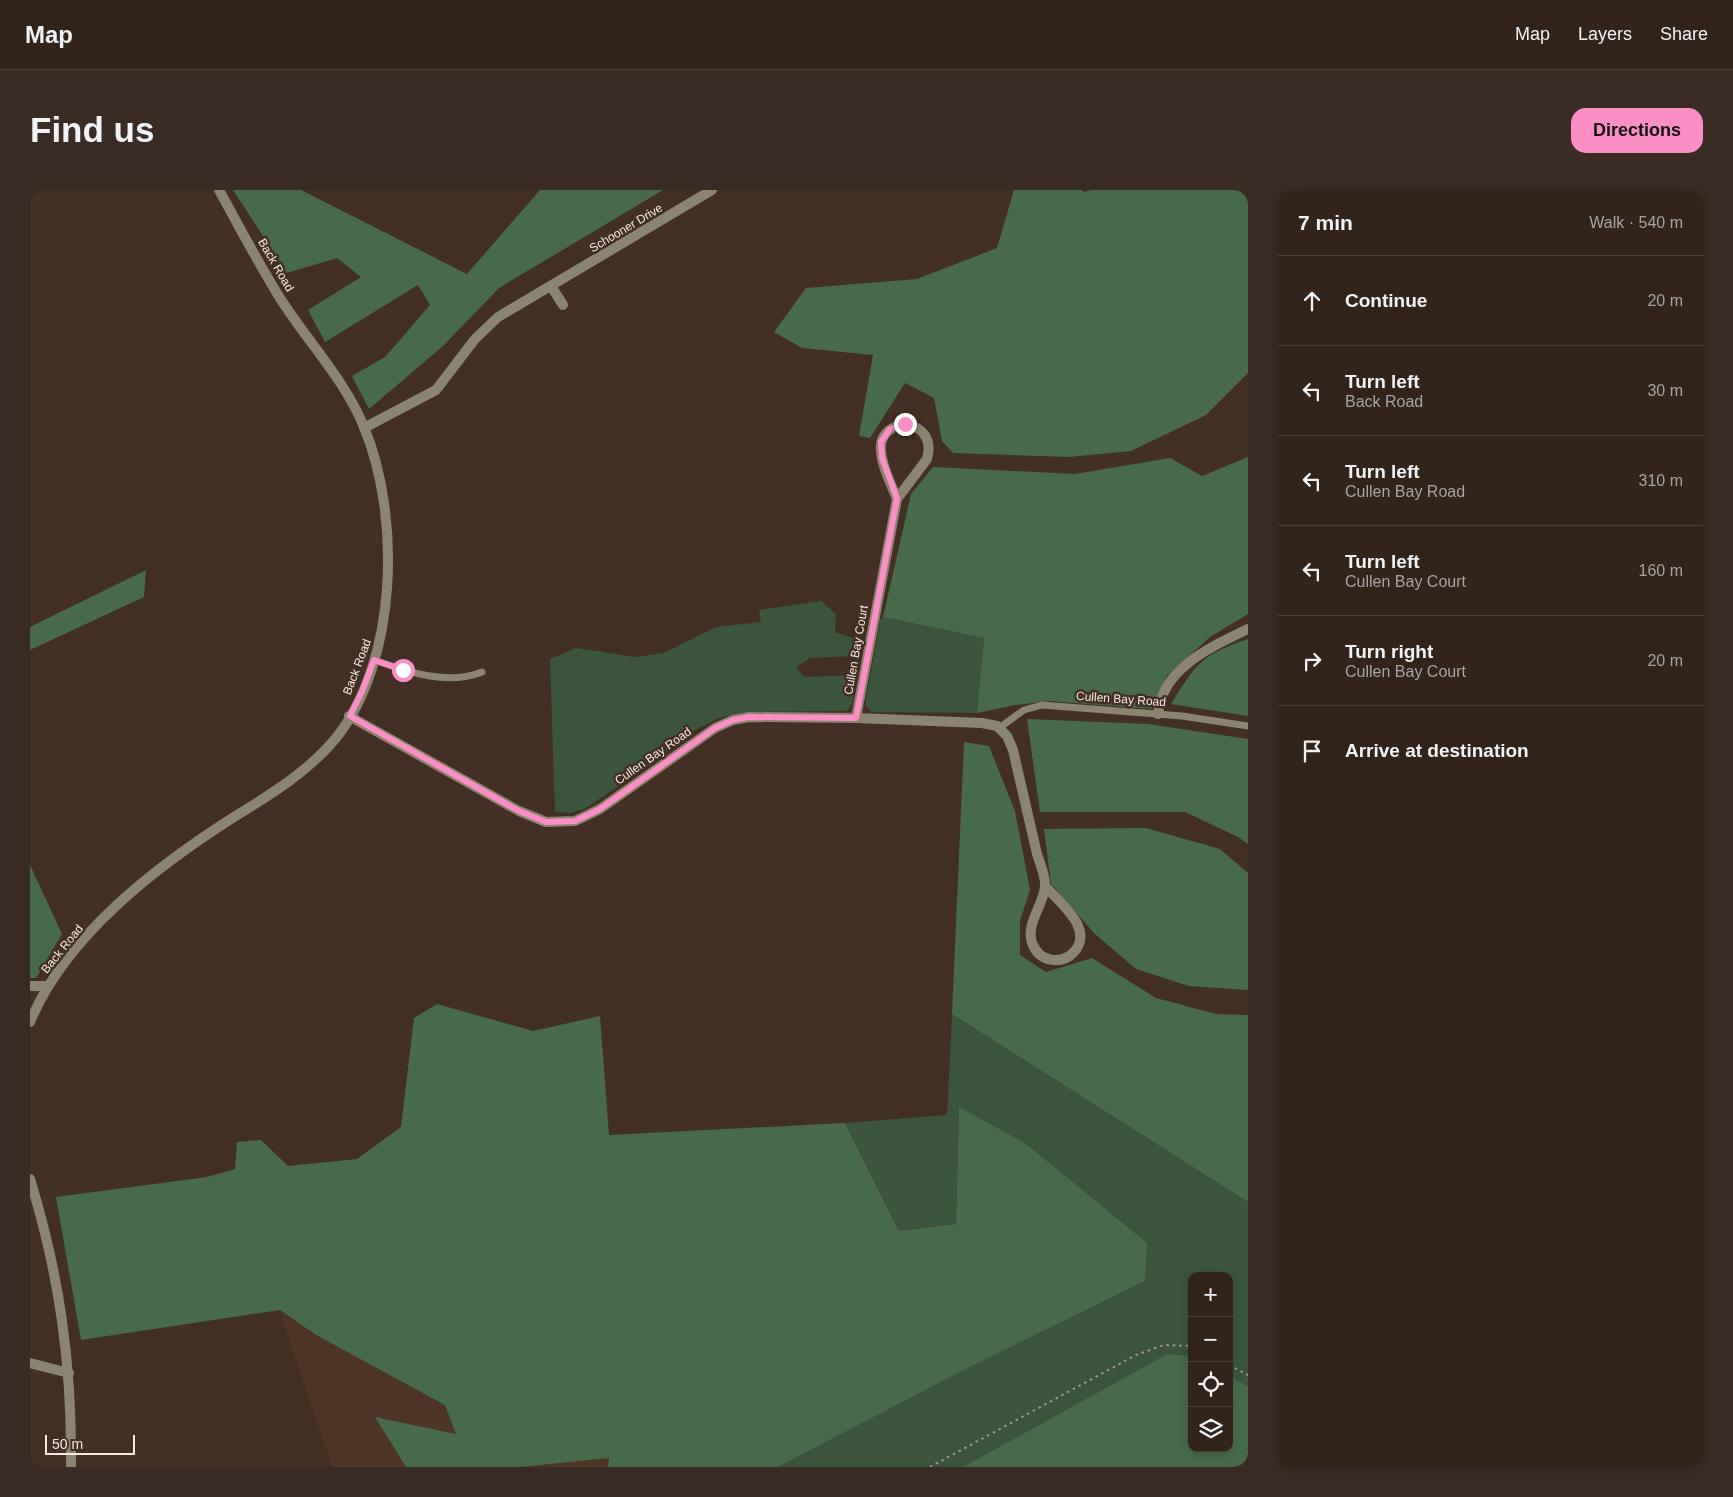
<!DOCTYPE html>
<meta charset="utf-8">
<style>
:root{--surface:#32231b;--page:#3a2b24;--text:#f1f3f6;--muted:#a8a4a3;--line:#4d403a;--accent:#fb8fc5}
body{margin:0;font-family:Helvetica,sans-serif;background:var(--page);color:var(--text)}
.controls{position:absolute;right:15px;bottom:15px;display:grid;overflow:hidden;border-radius:10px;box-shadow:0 2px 8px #0003}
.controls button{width:45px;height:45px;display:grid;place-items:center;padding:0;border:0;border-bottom:1px solid var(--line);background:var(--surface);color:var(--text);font:25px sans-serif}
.scale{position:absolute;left:15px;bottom:12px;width:90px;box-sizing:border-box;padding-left:5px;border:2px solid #f6e9e2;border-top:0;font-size:14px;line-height:18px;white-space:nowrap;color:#f6e9e2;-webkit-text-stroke:4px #432f24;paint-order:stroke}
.stop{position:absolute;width:15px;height:15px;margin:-11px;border:4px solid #fb8fc5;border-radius:50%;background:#fff}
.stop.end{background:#fb8fc5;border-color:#fff;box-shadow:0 1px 5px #0008}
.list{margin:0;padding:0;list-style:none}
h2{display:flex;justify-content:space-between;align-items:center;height:65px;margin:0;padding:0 20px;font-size:21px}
h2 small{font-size:16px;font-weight:400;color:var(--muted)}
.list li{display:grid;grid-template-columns:32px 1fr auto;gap:15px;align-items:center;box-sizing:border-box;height:90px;padding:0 20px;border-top:1px solid var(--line)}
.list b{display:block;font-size:19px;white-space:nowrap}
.list p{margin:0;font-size:16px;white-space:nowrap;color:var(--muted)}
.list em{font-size:16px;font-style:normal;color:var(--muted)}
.icon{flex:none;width:28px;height:28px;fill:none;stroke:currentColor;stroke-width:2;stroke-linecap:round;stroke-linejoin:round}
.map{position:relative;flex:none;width:1218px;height:1277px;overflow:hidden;border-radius:15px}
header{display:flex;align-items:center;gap:30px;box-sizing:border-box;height:70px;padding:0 25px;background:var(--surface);border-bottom:1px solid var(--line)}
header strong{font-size:24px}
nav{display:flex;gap:28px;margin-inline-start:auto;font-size:18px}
.intro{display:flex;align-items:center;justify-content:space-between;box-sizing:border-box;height:120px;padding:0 30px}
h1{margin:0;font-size:35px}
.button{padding:12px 22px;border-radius:15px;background:var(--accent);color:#111;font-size:18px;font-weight:700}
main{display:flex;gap:30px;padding:0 30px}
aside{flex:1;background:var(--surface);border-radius:15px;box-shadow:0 2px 8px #0003}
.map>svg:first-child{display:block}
.built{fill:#4f3526}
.green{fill:#3b553d}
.forest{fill:#476b4a}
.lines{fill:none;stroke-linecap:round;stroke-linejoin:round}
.path{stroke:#a5948c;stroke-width:2;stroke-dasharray:2.5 4;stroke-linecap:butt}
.lane{stroke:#8a8470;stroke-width:7}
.street{stroke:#8a8470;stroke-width:10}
.route{stroke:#fb8fc5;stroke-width:6}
.labels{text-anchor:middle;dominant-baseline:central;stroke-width:5;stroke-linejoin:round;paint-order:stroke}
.street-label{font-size:12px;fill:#f6e9e2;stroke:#432f24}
</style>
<header>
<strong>Map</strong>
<nav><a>Map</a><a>Layers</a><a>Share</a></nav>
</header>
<div class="intro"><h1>Find us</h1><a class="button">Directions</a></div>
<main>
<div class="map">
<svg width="1218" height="1277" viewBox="0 0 1218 1277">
<rect width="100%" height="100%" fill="#432f24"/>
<!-- built -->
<path class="built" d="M249,1120L286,1145L415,1215L427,1244L345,1227L376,1277H302Z
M579,1268L578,1277H491Z"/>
<!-- green -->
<path class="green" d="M791,411L806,424L805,442L826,449L825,466L780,468L766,477L774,487L827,485L822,515L816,521L716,522L689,528L665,540L620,575L554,619L541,623L525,622L520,469L546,458L605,467L634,463L686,437L731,432L729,420Z
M853,427L954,448L947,523L842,522L835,515L850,431Z
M922,824L1218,1012V1196L1199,1186V1086H1162V1166L1137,1164L933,1277H748L932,1181L1115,1091L929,918L926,1034L869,1041L815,933L917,925Z"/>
<!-- forest -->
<path class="forest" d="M203,0H271L437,84L510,0H633L469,98L413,156L339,219L322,186L355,167L400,115L388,95L295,152L278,120L331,87L307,68L257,83Z
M984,0H1052L1054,2L1061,0H1218V183L1176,225L1101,261L1039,267L923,263L912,251L904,208L875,193L840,248L829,246L843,165L772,158L744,142L776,98L887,89L967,58Z
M1218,267V424L1180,447L1137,486L1122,519L1020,511L985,515L947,523L954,448L853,427L881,304L903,277L1045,284L1140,268L1172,286Z
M116,380L114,407L0,460V437Z
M1218,449V526L1141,514C1167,473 1171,465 1218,449Z
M997,529L1118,534L1218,549V654L1208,647L1155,622H1010Z
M934,552L959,556L985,621L1000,700L990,731V765L1016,782L1062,768L1126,808L1186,824L1218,825V1012L922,824Z
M1116,638L1190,659L1218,683V800L1159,796L1106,779L1065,744L1021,694L1014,639Z
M0,675L32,744L6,788H0Z
M407,814L503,841L570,826L579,945L815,933L869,1041L926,1034L929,917L996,954L1117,1053L1115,1091L932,1181L748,1277H578L579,1268L491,1277H376L345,1227L426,1244L415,1215L286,1145L250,1120L51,1150L26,1007L177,987L205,979L207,952L231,950L258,976L327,969L371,937L384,828Z
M1137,1164L1162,1166V1258H1199V1186L1218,1196V1277H933Z"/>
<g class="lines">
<!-- path -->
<path class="path" d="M1199,1175L1218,1185
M900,1277L1106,1165L1134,1155L1162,1156"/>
<!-- lane -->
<path class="lane" d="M344,470C379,482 417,496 452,482
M969,538L994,520L1012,515L1152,526L1218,536"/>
<!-- street -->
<path class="street" d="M521,96L533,115
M334,238L406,200L445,149L468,127L682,0
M1128,524C1132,478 1181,457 1218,439
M319,526L489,621L516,632L545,631L570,619L685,538L703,530L719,527L826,528L952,533L967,536L977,546L983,560C991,594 999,629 1007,664C1010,673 1016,687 1015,697C1013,716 994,736 1003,755C1010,772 1032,775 1044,762C1065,739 1029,712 1015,696
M826,528L867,309L897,269C909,226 847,225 851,261C852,277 861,294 867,309
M0,796H18
M0,832C36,745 127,676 204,627C240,605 279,581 306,548C368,470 371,327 334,237C315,190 277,151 250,108C228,73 209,36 189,0
M0,989C30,1087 42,1175 41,1277
M0,1173L39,1183"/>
</g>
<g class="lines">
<!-- route -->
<path class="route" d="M373,480L344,470L333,499L320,526L489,621L516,632L545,631L570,619L685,538L703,530L719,527L826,528L867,308L852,268L851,252L860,239L875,234"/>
</g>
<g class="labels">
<!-- street labels -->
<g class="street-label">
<text transform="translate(596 38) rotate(-31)">Schooner Drive</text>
<text transform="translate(246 75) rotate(60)">Back Road</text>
<text transform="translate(826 460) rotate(-80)">Cullen Bay Court</text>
<text transform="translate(327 477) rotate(-69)">Back Road</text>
<text transform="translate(1091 509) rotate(4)">Cullen Bay Road</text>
<text transform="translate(623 566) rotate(-35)">Cullen Bay Road</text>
<text transform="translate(32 759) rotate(-51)">Back Road</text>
</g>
</g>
</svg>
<div class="controls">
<button>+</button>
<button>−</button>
<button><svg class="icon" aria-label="locate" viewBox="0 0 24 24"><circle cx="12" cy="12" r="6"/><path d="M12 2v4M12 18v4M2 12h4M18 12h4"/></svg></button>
<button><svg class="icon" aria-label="layers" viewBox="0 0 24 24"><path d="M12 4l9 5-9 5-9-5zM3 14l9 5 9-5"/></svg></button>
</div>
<div class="scale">50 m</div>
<div class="stop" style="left:373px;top:480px"></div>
<div class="stop end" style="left:875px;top:234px"></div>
</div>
<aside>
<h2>7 min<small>Walk · 540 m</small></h2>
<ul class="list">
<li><svg class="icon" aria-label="ahead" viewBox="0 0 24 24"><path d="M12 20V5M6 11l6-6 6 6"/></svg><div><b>Continue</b></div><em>20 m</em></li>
<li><svg class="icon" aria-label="left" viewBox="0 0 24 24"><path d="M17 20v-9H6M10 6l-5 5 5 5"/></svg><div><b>Turn left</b><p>Back Road</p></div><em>30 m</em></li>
<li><svg class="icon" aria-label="left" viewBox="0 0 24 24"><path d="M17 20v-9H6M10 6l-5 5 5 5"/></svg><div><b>Turn left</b><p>Cullen Bay Road</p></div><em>310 m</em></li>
<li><svg class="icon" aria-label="left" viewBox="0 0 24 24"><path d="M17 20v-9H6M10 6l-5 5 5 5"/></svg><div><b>Turn left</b><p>Cullen Bay Court</p></div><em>160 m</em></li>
<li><svg class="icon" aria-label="right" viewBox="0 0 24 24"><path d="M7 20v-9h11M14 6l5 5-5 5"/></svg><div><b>Turn right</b><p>Cullen Bay Court</p></div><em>20 m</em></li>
<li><svg class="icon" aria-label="arrive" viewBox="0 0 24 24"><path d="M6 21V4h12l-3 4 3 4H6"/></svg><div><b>Arrive at destination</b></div></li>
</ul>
</aside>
</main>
